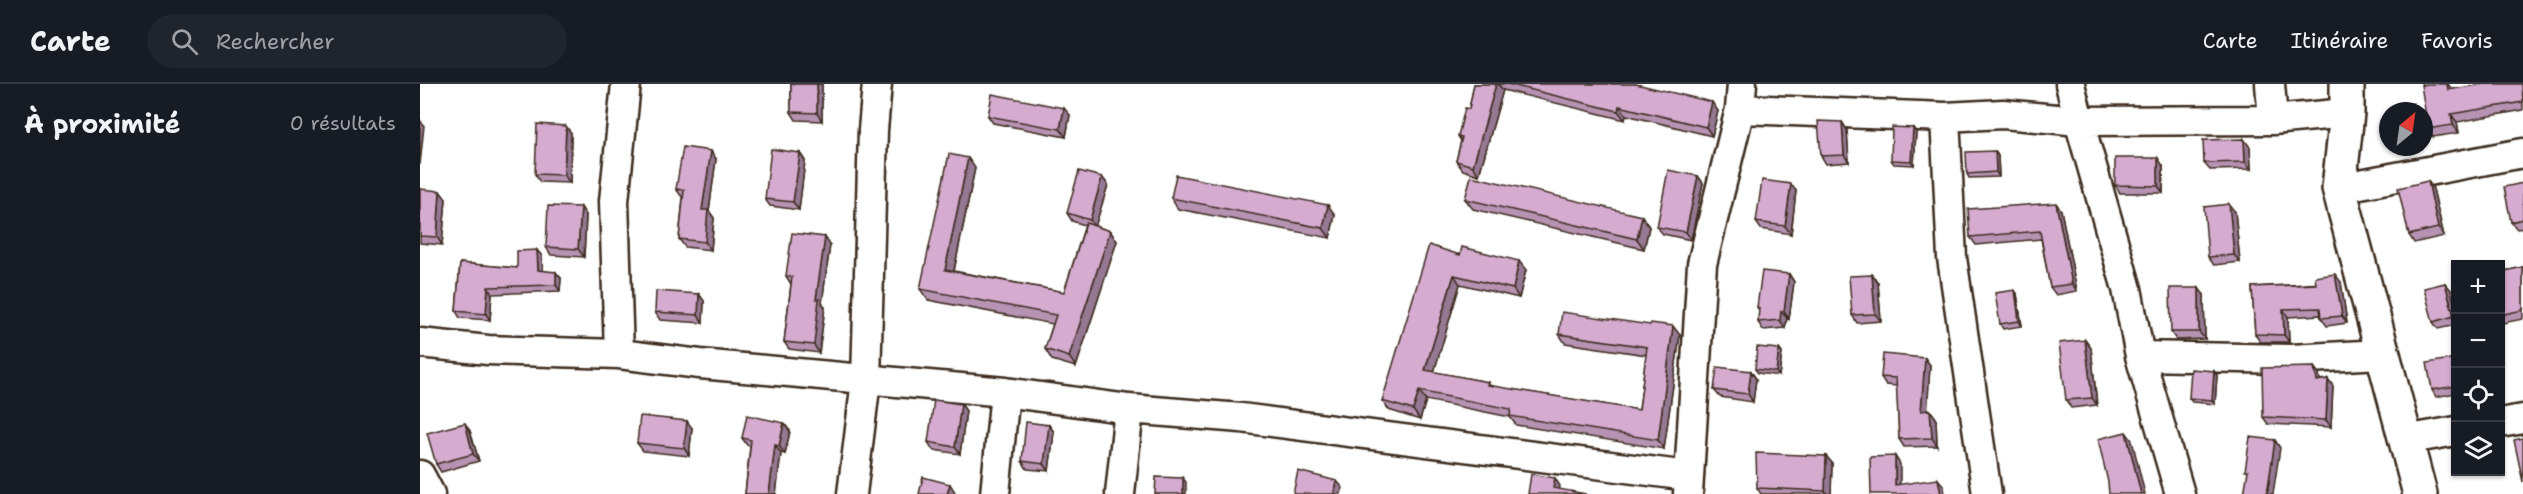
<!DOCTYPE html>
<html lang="fr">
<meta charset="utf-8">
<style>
:root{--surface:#171b24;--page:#20242c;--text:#f1f3f6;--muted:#9ea1a6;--line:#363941}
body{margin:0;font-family:"Shantell Sans",sans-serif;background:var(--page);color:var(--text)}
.controls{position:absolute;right:18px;bottom:18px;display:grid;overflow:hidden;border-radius:0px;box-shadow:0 2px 4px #0004}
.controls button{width:54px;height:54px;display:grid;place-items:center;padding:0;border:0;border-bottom:2px solid var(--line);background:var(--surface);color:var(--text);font:30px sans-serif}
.compass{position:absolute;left:1959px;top:18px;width:54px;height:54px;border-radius:50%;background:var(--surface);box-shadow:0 2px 4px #0004;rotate:29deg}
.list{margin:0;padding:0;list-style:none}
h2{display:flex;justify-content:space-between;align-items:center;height:78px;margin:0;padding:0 24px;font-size:26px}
h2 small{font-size:20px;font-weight:400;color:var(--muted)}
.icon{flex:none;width:33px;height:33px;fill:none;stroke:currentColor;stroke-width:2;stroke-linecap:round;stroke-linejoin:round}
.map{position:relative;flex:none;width:2103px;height:410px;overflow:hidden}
header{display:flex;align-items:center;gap:36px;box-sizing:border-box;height:84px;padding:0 30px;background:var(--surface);border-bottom:2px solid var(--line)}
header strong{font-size:28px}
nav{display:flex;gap:33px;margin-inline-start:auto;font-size:21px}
.search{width:420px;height:54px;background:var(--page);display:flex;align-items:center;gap:15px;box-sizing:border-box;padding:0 21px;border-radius:33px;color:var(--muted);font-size:22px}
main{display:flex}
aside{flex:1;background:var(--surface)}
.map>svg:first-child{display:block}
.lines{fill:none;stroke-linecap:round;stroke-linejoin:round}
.minor-casing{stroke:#3b2a1e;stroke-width:33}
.tertiary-casing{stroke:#3b2a1e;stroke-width:38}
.minor{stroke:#fff;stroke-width:28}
.tertiary{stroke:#fff;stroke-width:33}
.wall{fill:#b793b3;stroke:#3b2a1e;stroke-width:1.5}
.shaded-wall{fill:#957892;stroke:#3b2a1e;stroke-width:1.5}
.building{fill:#d5abd0;stroke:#3b2a1e;stroke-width:1.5}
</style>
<header>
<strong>Carte</strong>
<div class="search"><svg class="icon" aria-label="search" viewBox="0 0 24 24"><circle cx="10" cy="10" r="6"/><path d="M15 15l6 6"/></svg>Rechercher</div>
<nav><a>Carte</a><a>Itinéraire</a><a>Favoris</a></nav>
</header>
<main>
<aside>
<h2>À proximité<small>0 résultats</small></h2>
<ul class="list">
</ul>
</aside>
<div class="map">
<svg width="2103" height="410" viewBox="0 0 2103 410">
<rect width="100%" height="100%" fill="#fff"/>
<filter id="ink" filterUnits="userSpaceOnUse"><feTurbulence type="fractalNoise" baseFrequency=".0167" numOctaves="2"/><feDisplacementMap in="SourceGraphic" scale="12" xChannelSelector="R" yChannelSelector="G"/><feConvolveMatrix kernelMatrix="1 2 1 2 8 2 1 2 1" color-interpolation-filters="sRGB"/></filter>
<g filter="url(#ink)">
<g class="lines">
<defs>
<path id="minor" d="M1650,0L1659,37L1707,205L1720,272L1760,410
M1850,0L1853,36
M1320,25L1525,33L1583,30L1659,37L1853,36L1927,29
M1525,33L1532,174L1567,410
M1919,104L2103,69
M0,259L68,266L199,270L280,280L585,308L709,325L821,334L1268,392
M199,270L194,117L206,0
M1720,272L1871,275L1961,270
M2080,339L2103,335
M1984,356L2036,347
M0,391L10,410
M432,410L446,296L453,46L457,0
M575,410L585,308
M700,410L709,325
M1268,410L1282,180L1320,25L1322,0"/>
<path id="tertiary" d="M1927,0V29L1919,104L2000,410"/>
</defs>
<!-- minor casing -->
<use href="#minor" class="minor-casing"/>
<!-- tertiary casing -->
<use href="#tertiary" class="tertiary-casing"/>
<!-- minor -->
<use href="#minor" class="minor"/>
<!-- tertiary -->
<use href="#tertiary" class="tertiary"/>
</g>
<!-- wall -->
<path class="wall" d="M371,0H402V37L376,36L371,28Z
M1054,0H1216L1298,27L1292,52L1206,31L1205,36L1083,6L1059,91L1043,86L1036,77L1041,57L1038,52L1049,25Z
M2103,0V26L2037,38L2039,49L2013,53L2008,45L2032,5Z
M650,31L646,53L573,39L568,32Z
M1422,38L1427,46L1429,78L1406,80L1401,72Z
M1493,44L1496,48L1494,81L1474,80L1471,76Z
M151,49L150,99L120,98L115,90Z
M1830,63L1831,85L1790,86L1784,79Z
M1575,67L1578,72L1579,93L1549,94L1547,90Z
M380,69L385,77L379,126L350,122L345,115Z
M296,75L289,127L294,134L291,166L265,163L259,155L263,113H262L256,105Z
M1743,82V109H1700L1695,101Z
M555,84L534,187L644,208L665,141L652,137L647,129L682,93L688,101L675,142L690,147L697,157L656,283L632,276L625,265L633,240L508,216L500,205Z
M1278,92L1283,99L1271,156L1243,150L1237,143Z
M2008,97L2013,105L2024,152L1994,159L1989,151Z
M2103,99V144L2097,145L2091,138Z
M0,105L26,115L22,161L0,159Z
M1376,107L1371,150L1341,145L1336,138Z
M751,114L915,131L910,154L758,125Z
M1045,115L1222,132L1229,143L1224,165L1053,125Z
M1641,126L1657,207L1636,211L1630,203L1621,155L1556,161L1550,153Z
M1815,128L1820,178L1794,181L1788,173Z
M166,131L164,173L131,171L126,163Z
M405,153L410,161L402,219L405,223L399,269L369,265L364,258L371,200L366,192Z
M1040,171L1106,186L1099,214L1040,200L1014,288L1068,298L1070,302L1219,326L1226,271L1145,259L1139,250L1260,251L1244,365L1096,341L1090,333L1006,316L1000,336L969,326L962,317Z
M122,172V186L141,194L140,207L72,210L70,236L40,234L36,227L40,179L97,184Z
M2103,183V235L2083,239L2080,236V188Z
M1369,190L1374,198L1369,235L1367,234L1365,244L1343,246L1338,238L1339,226L1337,223Z
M1452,191L1458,199L1461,237L1437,239L1432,231Z
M1921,198L1927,239L1907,242L1901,234V231L1868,233L1869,258H1840L1835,250L1832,203Z
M2025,199L2031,206L2036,225V241L2018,245L2013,238Z
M279,210L284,217L283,239L240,236L235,228Z
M1597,210L1602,242L1583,245L1580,240Z
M1784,211L1785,255L1756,256L1751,248Z
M1665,256L1671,264L1677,321L1651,324L1646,316Z
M1359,265L1362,269L1359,292L1338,289L1335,285Z
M1505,274L1510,281L1507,326H1510L1516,334L1517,362L1484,363L1479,355L1477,302L1466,301L1461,293Z
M2036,274V309L2016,313L2012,306Z
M1894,283L1899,290L1900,296L1908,295L1913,302L1911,343L1848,340L1843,333Z
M1331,287L1336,295L1333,318L1300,313L1294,306Z
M1794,287L1797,291L1795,320L1772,318L1769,314Z
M541,320L546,327L540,370L513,366L508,358Z
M629,341L634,348L629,387L607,385L602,377Z
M272,344L269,372L223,367L217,359Z
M50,347L59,377L21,388L16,380Z
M370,347L365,370L361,369L356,410H325L330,362L327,361L322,354Z
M1406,372L1412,379L1411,410H1341L1337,404Z"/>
<!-- shaded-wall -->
<path class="shaded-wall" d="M397,0H402V37L397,29Z
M1076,0H1078L1083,6L1059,91L1053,82Z
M2027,0H2028L2032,5L2028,6Z
M1292,18L1298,27L1292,52L1286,43Z
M1199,22L1206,31L1205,36L1198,27Z
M644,24L650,31L646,53L640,45Z
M2031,30L2037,38L2039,49L2033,41Z
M0,36L4,42L0,81Z
M1422,38L1427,46L1429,78L1424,71Z
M146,42L151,49L150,99L144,91Z
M1493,44L1496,48L1494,81L1491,77Z
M1824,55L1830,63L1831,85L1825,78Z
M291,67L296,75L289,127L294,134L291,166L285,158L282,126Z
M1575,67L1578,72L1579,93L1576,88Z
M380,69L385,77L379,126L373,118Z
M548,74L555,84L532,196L525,186Z
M1738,74L1743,82V109L1738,102Z
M1278,92L1283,99L1271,156L1266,148Z
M682,93L688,101L675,143L670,136Z
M2008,97L2013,105L2024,152L2018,144Z
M1371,100L1376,107L1371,150L1365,142Z
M20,107L26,115L22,161L17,153Z
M1636,119L1641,126L1657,207L1652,200Z
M1809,120L1815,128L1820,178L1814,171Z
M908,121L915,131L910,154L903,144Z
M161,123L166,131L164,173L158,165Z
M1222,132L1229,143L1224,165L1217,155Z
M690,147L697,157L656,283L649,273Z
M405,153L410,161L402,219L405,223L399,269L394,261L396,215Z
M117,166L122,172L123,192L118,186Z
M1099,177L1106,186L1099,214L1093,205Z
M136,188L141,194L140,207L136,201Z
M1369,190L1374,198L1369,235L1364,227Z
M1915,190L1921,198L1927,239L1922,232Z
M1034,191L1040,200L1012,295L1005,286Z
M1452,191L1458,199L1461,237L1455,230Z
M2025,199L2031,206L2036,225V234L2034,232Z
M68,203L72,210L70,236L66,230Z
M1779,204L1784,211L1785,255L1779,248Z
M1595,206L1597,210L1602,242L1599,237Z
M279,210L284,217L283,239L278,231Z
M1863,225L1868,233L1869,258L1864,251Z
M1361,227L1367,234L1365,244L1360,236Z
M1253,242L1260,251L1244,365L1238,356Z
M1665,256L1671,264L1677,321L1672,314Z
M1359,265L1362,269L1359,292L1356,288Z
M1505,274L1510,281L1507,334L1501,327Z
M1894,283L1899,290L1902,304L1897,297Z
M1331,287L1336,295L1333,318L1328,310Z
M1794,287L1797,291L1795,320L1792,316Z
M1908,295L1913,302L1911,343L1906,336Z
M999,307L1006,316L1000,336L993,326Z
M541,320L546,327L540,370L535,363Z
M1510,326L1516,334L1517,362L1512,354Z
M267,337L272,344L269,372L264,364Z
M45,339L50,347L59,377L53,370Z
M364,339L370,347L365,370L359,362Z
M629,341L634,348L629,387L624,380Z
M1706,348L1712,356L1725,410H1721Z
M1855,356L1860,364L1853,410H1847Z
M355,361L361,369L356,410H349Z
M1406,372L1412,379L1411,410H1407L1405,407Z
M1475,372L1480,380V409L1475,401Z
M763,394L766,398V410H763Z
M1135,394L1140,402L1139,410L1133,404Z
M1518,395L1524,402L1525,410H1521Z
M917,397L923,404L921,410H914Z
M530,400L535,408V410H527Z"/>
<!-- building -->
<path class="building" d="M371,0H397V29L371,28Z
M1054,0H1076L1053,82L1036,77L1042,53L1038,52L1045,24L1049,25Z
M1088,0H1216L1292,18L1286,43L1199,22L1198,27Z
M2008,0H2027L2028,6L2064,0H2102L2103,18L2031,30L2033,41L2008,45L2001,1Z
M572,10L644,24L640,45L568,32Z
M1398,37L1422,38L1424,71L1401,72Z
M117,40L146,42L144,91L115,90Z
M1472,43L1493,44L1491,77L1471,76Z
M1824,55L1825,78L1784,79L1783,56Z
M263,63L291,67L282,126H288L285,158L259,155L264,106L256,105Z
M351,65L380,69L373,118L345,115Z
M1575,67L1576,88L1547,90L1546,68Z
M529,70L548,74L525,186L644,208L666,139L690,147L649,273L625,265L636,231L500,205Z
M1695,74H1738V102L1695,101Z
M1248,86L1278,92L1266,148L1237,143Z
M659,87L682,93L670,136L647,129Z
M756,91L908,121L903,144L751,114Z
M1051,92L1222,132L1217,155L1045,115Z
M1342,96L1371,100L1365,142L1336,138Z
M2008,97L2018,144L1989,151L1978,104Z
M2103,99V135L2091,138L2084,103Z
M0,105L20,107L17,153L0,152Z
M1636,119L1652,200L1630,203L1620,147L1550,153L1548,125Z
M1809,120L1814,171L1788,173L1784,123Z
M128,122L161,123L158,165L126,163Z
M372,149L405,153L396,215H399L394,261L364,258L372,193L366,192Z
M1009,161L1040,171L1042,163L1099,177L1093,205L1034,191L1005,286L1068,298L1067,301L1219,326L1227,263L1139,250L1142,228L1230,241L1231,239L1253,242L1238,356L1090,332L1091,325L999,307L993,326L962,317Z
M117,166L118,186L136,188V201L68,203L66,230L36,227L40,179L97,184V167Z
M2103,183V226L2080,231V188Z
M1342,187L1369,190L1364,227H1361L1360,236L1338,238L1339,224L1337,223Z
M1915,190L1922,232L1901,234L1900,224L1863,225L1864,251L1835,250L1832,203L1896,200L1895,193Z
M1452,191L1455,230L1432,231L1429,192Z
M2025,199L2034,232L2013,238L2004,204Z
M1750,204H1779V248H1751Z
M1595,206L1599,237L1580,240L1575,209Z
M236,207L279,210L278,231L235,228Z
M1665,256L1672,314L1646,316L1639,259Z
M1337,263L1359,265L1356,288L1335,285Z
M1463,270L1505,274L1501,327L1510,326L1512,354L1479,355L1476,294L1461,293Z
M2036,274V302L2012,306L2007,279Z
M1297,283L1331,287L1328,310L1294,306Z
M1894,283L1897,297L1908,295L1906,336L1843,333L1842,284Z
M1771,285L1794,287L1792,316L1769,314Z
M514,316L541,320L535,363L508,358Z
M327,331L364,339L359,362L355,361L349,410H325L331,356L322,354Z
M220,332L267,337L264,364L217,359Z
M606,338L629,341L624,380L602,377Z
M45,339L53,370L16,380L7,349Z
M1706,348L1721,410H1689L1688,398L1678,355Z
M1830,353L1855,356L1847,410H1824L1828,387H1825Z
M2103,354V398L2094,356Z
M1336,369L1406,372L1405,407L1337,404Z
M1475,372V401L1518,395L1521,410H1451L1450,373Z
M878,387L917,397L914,410H873Z
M1111,390L1135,394L1133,404L1166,410H1108Z
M503,393L530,400L527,410H499Z
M736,393L763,394V410H735Z"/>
</g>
</svg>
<div class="controls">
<button>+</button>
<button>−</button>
<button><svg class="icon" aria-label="locate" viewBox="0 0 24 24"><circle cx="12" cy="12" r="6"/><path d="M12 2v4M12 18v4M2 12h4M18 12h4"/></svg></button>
<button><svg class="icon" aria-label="layers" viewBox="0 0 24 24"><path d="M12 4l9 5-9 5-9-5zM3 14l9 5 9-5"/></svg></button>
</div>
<svg class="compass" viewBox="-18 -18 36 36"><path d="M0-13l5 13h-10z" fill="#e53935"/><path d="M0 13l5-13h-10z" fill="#9ea1a6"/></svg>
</div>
</main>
